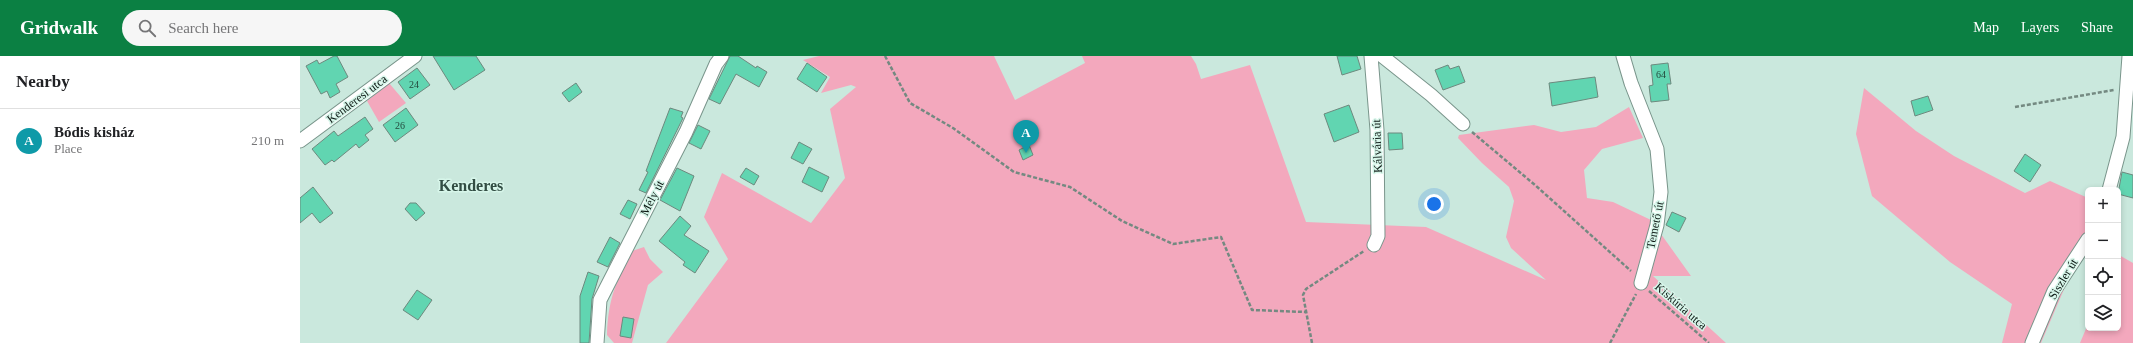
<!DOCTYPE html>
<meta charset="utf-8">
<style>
:root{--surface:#fff;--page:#f6f6f6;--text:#202124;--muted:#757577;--line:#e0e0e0;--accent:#0b8043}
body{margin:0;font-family:Georgia,serif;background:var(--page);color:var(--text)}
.controls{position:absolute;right:12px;bottom:12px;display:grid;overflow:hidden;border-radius:6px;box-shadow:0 2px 6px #0003}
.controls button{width:36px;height:36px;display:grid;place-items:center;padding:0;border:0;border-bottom:1px solid var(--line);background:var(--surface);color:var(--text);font:20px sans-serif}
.you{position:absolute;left:1134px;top:148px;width:14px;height:14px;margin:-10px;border:3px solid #fff;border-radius:50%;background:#1a73e8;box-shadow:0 0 0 6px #1a73e833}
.badge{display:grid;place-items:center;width:26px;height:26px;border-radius:50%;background:var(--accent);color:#fff;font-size:13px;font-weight:700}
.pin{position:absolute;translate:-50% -33px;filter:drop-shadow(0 1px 2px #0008)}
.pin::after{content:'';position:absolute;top:21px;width:14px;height:12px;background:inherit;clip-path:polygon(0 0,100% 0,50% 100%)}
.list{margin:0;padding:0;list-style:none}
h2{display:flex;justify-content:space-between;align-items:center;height:52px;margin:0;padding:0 16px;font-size:17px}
h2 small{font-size:13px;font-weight:400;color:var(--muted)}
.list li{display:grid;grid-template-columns:26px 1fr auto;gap:12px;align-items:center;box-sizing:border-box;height:64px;padding:0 16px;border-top:1px solid var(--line)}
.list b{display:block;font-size:15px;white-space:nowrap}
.list p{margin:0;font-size:13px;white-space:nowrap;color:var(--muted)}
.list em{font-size:13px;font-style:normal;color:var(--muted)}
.icon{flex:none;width:22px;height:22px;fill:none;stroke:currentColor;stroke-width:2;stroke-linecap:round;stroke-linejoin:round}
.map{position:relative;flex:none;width:1833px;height:287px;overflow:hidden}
header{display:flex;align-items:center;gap:24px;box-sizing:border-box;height:56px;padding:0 20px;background:var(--accent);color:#fff}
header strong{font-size:19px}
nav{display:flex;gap:22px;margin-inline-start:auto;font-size:14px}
.search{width:280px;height:36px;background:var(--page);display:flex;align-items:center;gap:10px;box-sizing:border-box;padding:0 14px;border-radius:22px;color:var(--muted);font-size:15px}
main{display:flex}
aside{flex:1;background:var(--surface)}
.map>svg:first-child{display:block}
.green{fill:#f3a8bd}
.building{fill:#61d5b1;stroke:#6d897e}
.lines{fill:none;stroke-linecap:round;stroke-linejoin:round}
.street-casing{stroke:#79958b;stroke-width:15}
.path{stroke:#748981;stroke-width:2.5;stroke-dasharray:4 2;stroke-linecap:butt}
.street{stroke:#fff;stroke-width:13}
.labels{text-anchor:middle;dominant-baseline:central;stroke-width:3;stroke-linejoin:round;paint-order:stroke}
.number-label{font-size:10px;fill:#23483c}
.street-label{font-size:12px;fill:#0e1915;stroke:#d7f6ea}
.district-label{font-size:16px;font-weight:bold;fill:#324d43;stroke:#d7f6ea}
</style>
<header>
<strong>Gridwalk</strong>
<div class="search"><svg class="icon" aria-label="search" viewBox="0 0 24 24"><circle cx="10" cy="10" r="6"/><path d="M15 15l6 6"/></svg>Search here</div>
<nav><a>Map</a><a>Layers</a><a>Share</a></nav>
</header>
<main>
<aside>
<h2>Nearby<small></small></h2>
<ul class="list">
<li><span class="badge" style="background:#0f9aa8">A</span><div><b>Bódis kisház</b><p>Place</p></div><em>210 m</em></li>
</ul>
</aside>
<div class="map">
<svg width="1833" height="287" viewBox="0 0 1833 287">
<rect width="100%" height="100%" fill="#cae8dd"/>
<!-- green -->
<path class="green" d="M519,0H694L715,44L785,7L782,0H891L896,8L901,23L950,9L1006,166L1126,171L1246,224L1211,192L1206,181L1214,145L1209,131L1182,107L1158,82L1159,79L1234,69L1261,76L1296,71L1329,51L1343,82L1302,93L1284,114L1287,142L1313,146L1351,164L1391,220H1353L1426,287H366L428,203L404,161L422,117L511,167L545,122L530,53L556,31L551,29L521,37L530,21L503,4Z
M89,27L106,47L79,66L67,45Z
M1564,32L1616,75L1654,100L1725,137L1750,125L1788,142V171L1773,198L1768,224L1741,287H1702L1712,248L1650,206L1572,140L1556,78Z
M344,191L350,203L363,216L348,229L332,287H314L307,279C308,243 316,226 332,195Z
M1819,199L1833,207V287H1780L1788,268V272H1818Z"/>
<!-- building -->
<path class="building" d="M34,0H37L48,21L36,28L40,36L30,42L27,35L21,38L6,10L17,4L19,8Z
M133,0H176L185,14L154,34Z
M430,0H438L456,12L457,10L467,16L459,31L436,18L420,48L409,43Z
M1037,0H1057L1061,13L1042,19Z
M507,7L527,21L517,36L497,23Z
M1368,7L1371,28H1367L1369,44L1351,46L1349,30L1353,29L1351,9Z
M1148,9L1150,13L1159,10L1165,26L1143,34L1135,14Z
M117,12L130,29L110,43L98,26Z
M1295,21L1298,41L1252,50L1249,27Z
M276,27L282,36L269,46L262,37Z
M1628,40L1633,54L1615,60L1611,45Z
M1049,49L1059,76L1034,86L1024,58Z
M106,52L118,69L95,86L83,69Z
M370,52L383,56L381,61L383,62L346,137L339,134L348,116L346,115Z
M65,61L73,73L65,79L69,84L59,92L56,88L34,106L32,104L25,109L12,93L34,75L38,80Z
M398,69L410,75L401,93L389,87Z
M1088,77H1102L1103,93L1089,94Z
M499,86L512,93L503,108L491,102Z
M729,89L733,99L723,104L719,94Z
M1725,98L1741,109L1730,126L1714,115Z
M509,111L529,121L522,136L502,126Z
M377,112L394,120L380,155L360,144Z
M446,112L459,120L454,129L440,121Z
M1822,116L1833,119V142L1818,138Z
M13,131L33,157L20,167L12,157L0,167V142Z
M328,144L337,148L330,163L320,158Z
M110,147H116L125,157L116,165L105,153Z
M1372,156L1386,162L1379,176L1366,169Z
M380,160L391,170L384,179L409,195L395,217L383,209L385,206L359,185Z
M310,181L320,187L308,211L297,206Z
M288,216L299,220L292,243L289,287H280V240Z
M117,234L132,244L118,264L103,254Z
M323,261L334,263L331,282L320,280Z"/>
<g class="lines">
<defs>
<path id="street" d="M1071,0L1077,74L1078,180L1074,189
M1082,0L1131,39L1163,68
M1323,0L1331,27L1357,93L1361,136L1357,169L1341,227
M0,85L115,0
M1809,134L1823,81L1829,0
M297,287L300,244L386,76L416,8L422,0
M1732,287L1754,235L1788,183"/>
</defs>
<!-- street casing -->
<use href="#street" class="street-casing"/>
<!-- path -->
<path class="path" d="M585,0L610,47L653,72L714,116L770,131L822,165L873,188L921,181L952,254L1006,256
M1715,51L1814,34
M1172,76L1235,129L1331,215
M1349,235L1409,287
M1012,287L1003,239L1006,233L1064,195
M1310,287L1336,238"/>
<!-- street -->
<use href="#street" class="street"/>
</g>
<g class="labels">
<!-- number labels -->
<g class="number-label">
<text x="1361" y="18">64</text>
<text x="114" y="28">24</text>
<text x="100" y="69">26</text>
</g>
<!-- street labels -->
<g class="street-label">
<text transform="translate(57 43) rotate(-37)">Kenderesi utca</text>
<text transform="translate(1077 90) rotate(-92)">Kálvária út</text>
<text transform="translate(352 142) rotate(-63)">Mély út</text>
<text transform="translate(1355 169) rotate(-79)">Temető út</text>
<text transform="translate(1763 223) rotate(-59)">Siszler út</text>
<text transform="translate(1381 250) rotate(41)">Kiskúria utca</text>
</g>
<!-- district labels -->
<g class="district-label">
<text x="171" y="129">Kenderes</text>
</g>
</g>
</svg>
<div class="controls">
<button>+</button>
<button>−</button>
<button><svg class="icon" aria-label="locate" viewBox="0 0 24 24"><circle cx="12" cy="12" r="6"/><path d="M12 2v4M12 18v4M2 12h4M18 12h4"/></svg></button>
<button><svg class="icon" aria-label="layers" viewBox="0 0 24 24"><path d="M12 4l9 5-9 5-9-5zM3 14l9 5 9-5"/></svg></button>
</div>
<div class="you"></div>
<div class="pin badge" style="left:726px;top:97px;background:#0f9aa8">A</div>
</div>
</main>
